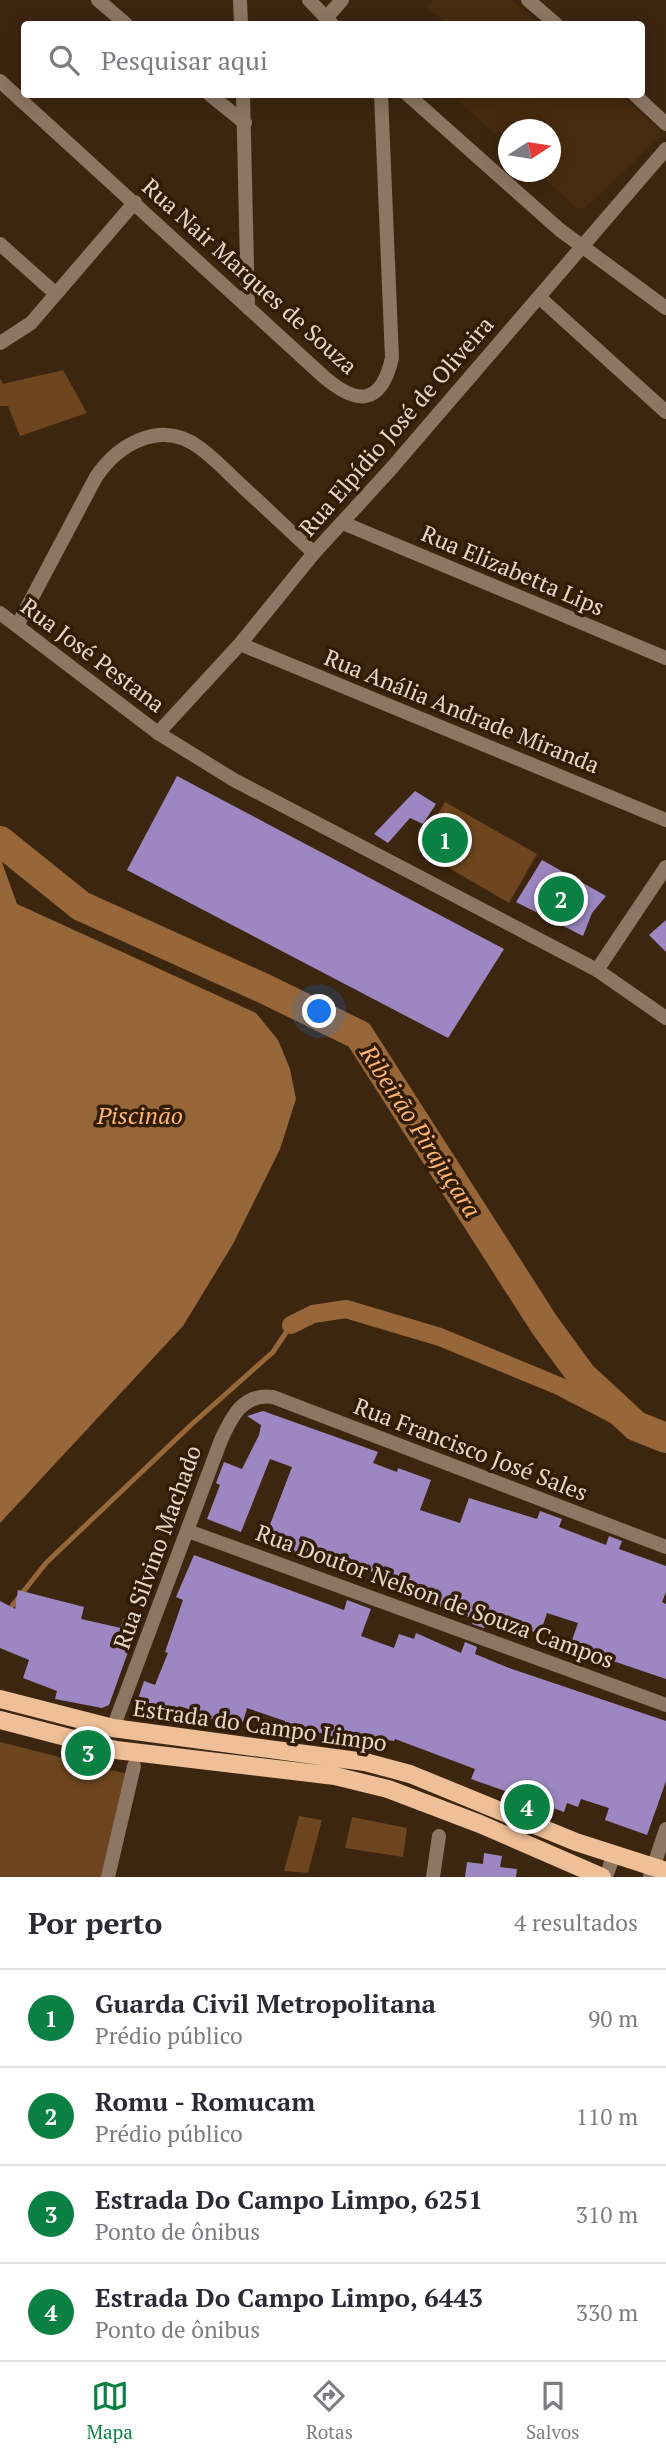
<!DOCTYPE html>
<html lang="pt">
<meta charset="utf-8">
<style>
:root{--surface:#fff;--page:#f7f7f7;--text:#2b2b33;--muted:#7c7c81;--line:#e1e1e2;--accent:#0b8043}
body{margin:0;font-family:"PT Serif",serif;background:var(--page);color:var(--text)}
.compass{position:absolute;left:498px;top:119px;width:63px;height:63px;border-radius:50%;background:var(--surface);box-shadow:0 4px 18px #0003;rotate:78deg}
.you{position:absolute;left:320px;top:1012px;width:24px;height:24px;margin:-18px;border:5px solid #fff;border-radius:50%;background:#1a73e8;box-shadow:0 0 0 10px #1a73e833}
.badge{display:grid;place-items:center;width:46px;height:46px;border-radius:50%;background:var(--accent);color:#fff;font-size:23px;font-weight:700}
.pin{position:absolute;translate:-50% -50%;border:4px solid #fff;box-shadow:0 2px 7px #0006}
.list{margin:0;padding:0;list-style:none}
h2{display:flex;justify-content:space-between;align-items:center;height:91px;margin:0;padding:0 28px;font-size:30px}
h2 small{font-size:23px;font-weight:400;color:var(--muted)}
.list li{display:grid;grid-template-columns:46px 1fr auto;gap:21px;align-items:center;box-sizing:border-box;height:98px;padding:0 28px;border-top:2px solid var(--line)}
.list b{display:block;font-size:26px;white-space:nowrap}
.list p{margin:0;font-size:23px;white-space:nowrap;color:var(--muted)}
.list em{font-size:23px;font-style:normal;color:var(--muted)}
.icon{flex:none;width:38px;height:38px;fill:none;stroke:currentColor;stroke-width:2;stroke-linecap:round;stroke-linejoin:round}
.map{position:relative;flex:none;width:666px;height:1877px;overflow:hidden}
.search{position:absolute;background:var(--surface);box-shadow:0 4px 18px #0003;left:21px;right:21px;top:21px;height:77px;display:flex;align-items:center;gap:18px;box-sizing:border-box;padding:0 24px;border-radius:7px;color:var(--muted);font-size:26px}
.sheet{height:483px;background:var(--surface)}
nav{display:flex;justify-content:space-around;align-items:center;box-sizing:border-box;height:98px;border-top:2px solid var(--line);background:var(--surface);font-size:19px;color:var(--muted)}
nav a{display:grid;justify-items:center;gap:4px}
nav .on{color:var(--accent)}
.map>svg:first-child{display:block}
.built{fill:#472b0f}
.green{fill:#6d451e}
.water{fill:#986739}
.lines{fill:none;stroke-linecap:round;stroke-linejoin:round}
.stream{stroke:#986739;stroke-width:5}
.canal{stroke:#986739;stroke-width:18}
.river{stroke:#986739;stroke-width:30}
.building{fill:#9d87c2}
.minor{stroke:#8d7663;stroke-width:14}
.tertiary{stroke:#8d7663;stroke-width:14}
.primary{stroke:#efc098;stroke-width:18}
.labels{text-anchor:middle;dominant-baseline:central;stroke-width:7;stroke-linejoin:round;paint-order:stroke}
.street-label{font-size:23px;fill:#e6d7ca;stroke:#331c06}
.water-label{font-size:24px;font-style:italic;fill:#ffb674;stroke:#331c06}
</style>
<div class="map">
<svg width="666" height="1877" viewBox="0 0 666 1877">
<rect width="100%" height="100%" fill="#3d2610"/>
<!-- built -->
<path class="built" d="M434,0H512L538,24H447L427,7Z
M462,95H619L660,129V137L584,209L575,207L537,172H550V130H508V146L458,100Z"/>
<!-- green -->
<path class="green" d="M63,370L87,413L20,436L8,406H0V378L3,384Z
M445,802L537,854L509,903L418,850Z
M0,1742L131,1775L106,1877H0Z
M299,1816L322,1820L308,1873L284,1871Z
M352,1817L407,1828L403,1857L345,1848Z"/>
<!-- water -->
<path class="water" d="M0,857L17,904L256,1013L278,1040L290,1069L296,1099L280,1149L233,1244L183,1326L0,1523Z"/>
<g class="lines">
<!-- stream -->
<path class="stream" d="M8,1611L46,1563L192,1424L273,1352L291,1325"/>
<!-- canal -->
<path class="canal" d="M291,1325L313,1314L346,1309L440,1337L559,1386L636,1426"/>
<!-- river -->
<path class="river" d="M0,841L81,906L265,989L359,1035L544,1324L582,1376L636,1426L666,1438"/>
</g>
<!-- building -->
<path class="building" d="M177,776L504,949L448,1038L127,870Z
M415,791L436,804L423,824L410,818L388,843L374,834Z
M542,860L606,896L592,913L583,936L516,902Z
M666,920V952L649,935Z
M263,1411L378,1452L373,1463L397,1472L398,1468L431,1480L420,1510L460,1523L469,1498L537,1519L540,1511L562,1519L559,1527L606,1545L609,1536L622,1541L619,1549L666,1566V1592L662,1602L666,1604V1679L610,1660L608,1664L596,1659L598,1652L571,1643L578,1623L547,1613L540,1634L523,1628L520,1636L486,1623L484,1628L472,1624L474,1619L380,1585L383,1576L358,1567L355,1576L263,1543L292,1467L270,1459L241,1532L207,1519L220,1485L216,1483L224,1462L242,1469L259,1435L261,1425L247,1416Z
M194,1555L344,1610L347,1600L371,1609L361,1636L394,1648L399,1634L414,1639L416,1633L461,1653L465,1642L477,1647L475,1654L509,1668L666,1721V1781L647,1835L605,1820L609,1808L581,1799L578,1807L567,1803L564,1812L471,1779L475,1769L395,1739L394,1741L388,1740L386,1747L335,1741L336,1738L299,1726L298,1731L283,1728L285,1721L247,1708L243,1722L211,1719L212,1716L179,1706L176,1713L163,1708L158,1721L132,1717L144,1681L155,1685L168,1653L165,1652L183,1600L176,1597Z
M18,1590L84,1607L81,1619L121,1628L123,1619L138,1624L109,1705L102,1708L55,1699L57,1691L23,1678L29,1660L0,1648V1601L15,1609Z
M484,1853L502,1856L500,1867L517,1869L516,1877H465L467,1862L483,1864Z"/>
<g class="lines">
<!-- minor -->
<path class="minor" d="M98,0L126,24
M240,0L241,24
M528,0L556,24
M0,81L324,377C357,405 381,406 392,358L381,94
M209,94L245,123
M243,94L248,308
M634,94L666,124
M0,244L56,294
M539,297L666,412
M0,343L31,323L135,202
M343,523L666,658
M17,626L96,477C119,443 162,419 200,448C215,459 229,474 243,487C267,509 290,531 314,553
M240,644L666,820
M158,733L240,644L314,553L390,470L666,149
M597,970L666,867
M188,1531L666,1705
M113,1728L221,1440C232,1416 243,1393 273,1397L666,1547
M108,1877L134,1766
M433,1877L439,1836
M606,1877L614,1854
M650,1877L666,1829"/>
<!-- tertiary -->
<path class="tertiary" d="M309,0L332,24
M326,18L342,0
M407,94L560,230L666,308
M0,613L158,733L234,780L597,970L666,1018"/>
<!-- primary -->
<path class="primary" d="M0,1699L113,1728L365,1762L410,1774L576,1842L666,1871
M0,1720L116,1750L335,1776L388,1789L480,1824L602,1877"/>
</g>
<g class="labels">
<!-- street labels -->
<g class="street-label">
<text transform="translate(250 276) rotate(42)">Rua Nair Marques de Souza</text>
<text transform="translate(396 426) rotate(-49)">Rua Elpídio José de Oliveira</text>
<text transform="translate(513 570) rotate(23)">Rua Elizabetta Lips</text>
<text transform="translate(93 655) rotate(37)">Rua José Pestana</text>
<text transform="translate(462 711) rotate(22)">Rua Anália Andrade Miranda</text>
<text transform="translate(471 1449) rotate(21)">Rua Francisco José Sales</text>
<text transform="translate(157 1547) rotate(-70)">Rua Silvino Machado</text>
<text transform="translate(435 1596) rotate(20)">Rua Doutor Nelson de Souza Campos</text>
<text transform="translate(260 1725) rotate(8)">Estrada do Campo Limpo</text>
</g>
<!-- water labels -->
<g class="water-label">
<text x="140" y="1115">Piscinão</text>
<text transform="translate(421 1131) rotate(57)">Ribeirão Pirajuçara</text>
</g>
</g>
</svg>
<svg class="compass" viewBox="-18 -18 36 36"><path d="M0-13l5 13h-10z" fill="#e53935"/><path d="M0 13l5-13h-10z" fill="#7c7c81"/></svg>
<div class="you"></div>
<div class="pin badge" style="left:445px;top:840px">1</div>
<div class="pin badge" style="left:561px;top:899px">2</div>
<div class="pin badge" style="left:88px;top:1753px">3</div>
<div class="pin badge" style="left:527px;top:1807px">4</div>
<div class="search"><svg class="icon" aria-label="search" viewBox="0 0 24 24"><circle cx="10" cy="10" r="6"/><path d="M15 15l6 6"/></svg>Pesquisar aqui</div>
</div>
<section class="sheet">
<h2>Por perto<small>4 resultados</small></h2>
<ul class="list">
<li><span class="badge">1</span><div><b>Guarda Civil Metropolitana</b><p>Prédio público</p></div><em>90 m</em></li>
<li><span class="badge">2</span><div><b>Romu - Romucam</b><p>Prédio público</p></div><em>110 m</em></li>
<li><span class="badge">3</span><div><b>Estrada Do Campo Limpo, 6251</b><p>Ponto de ônibus</p></div><em>310 m</em></li>
<li><span class="badge">4</span><div><b>Estrada Do Campo Limpo, 6443</b><p>Ponto de ônibus</p></div><em>330 m</em></li>
</ul>
</section>
<nav>
<a class="on"><svg class="icon" aria-label="map" viewBox="0 0 24 24"><path d="M3 6l6-2 6 2 6-2v14l-6 2-6-2-6 2zM9 4v14M15 6v14"/></svg>Mapa</a>
<a><svg class="icon" aria-label="directions" viewBox="0 0 24 24"><path d="M12 3l9 9-9 9-9-9zM9 14v-3h6M13 9l2 2-2 2"/></svg>Rotas</a>
<a><svg class="icon" aria-label="saved" viewBox="0 0 24 24"><path d="M7 4h10v16l-5-4-5 4z"/></svg>Salvos</a>
</nav>
